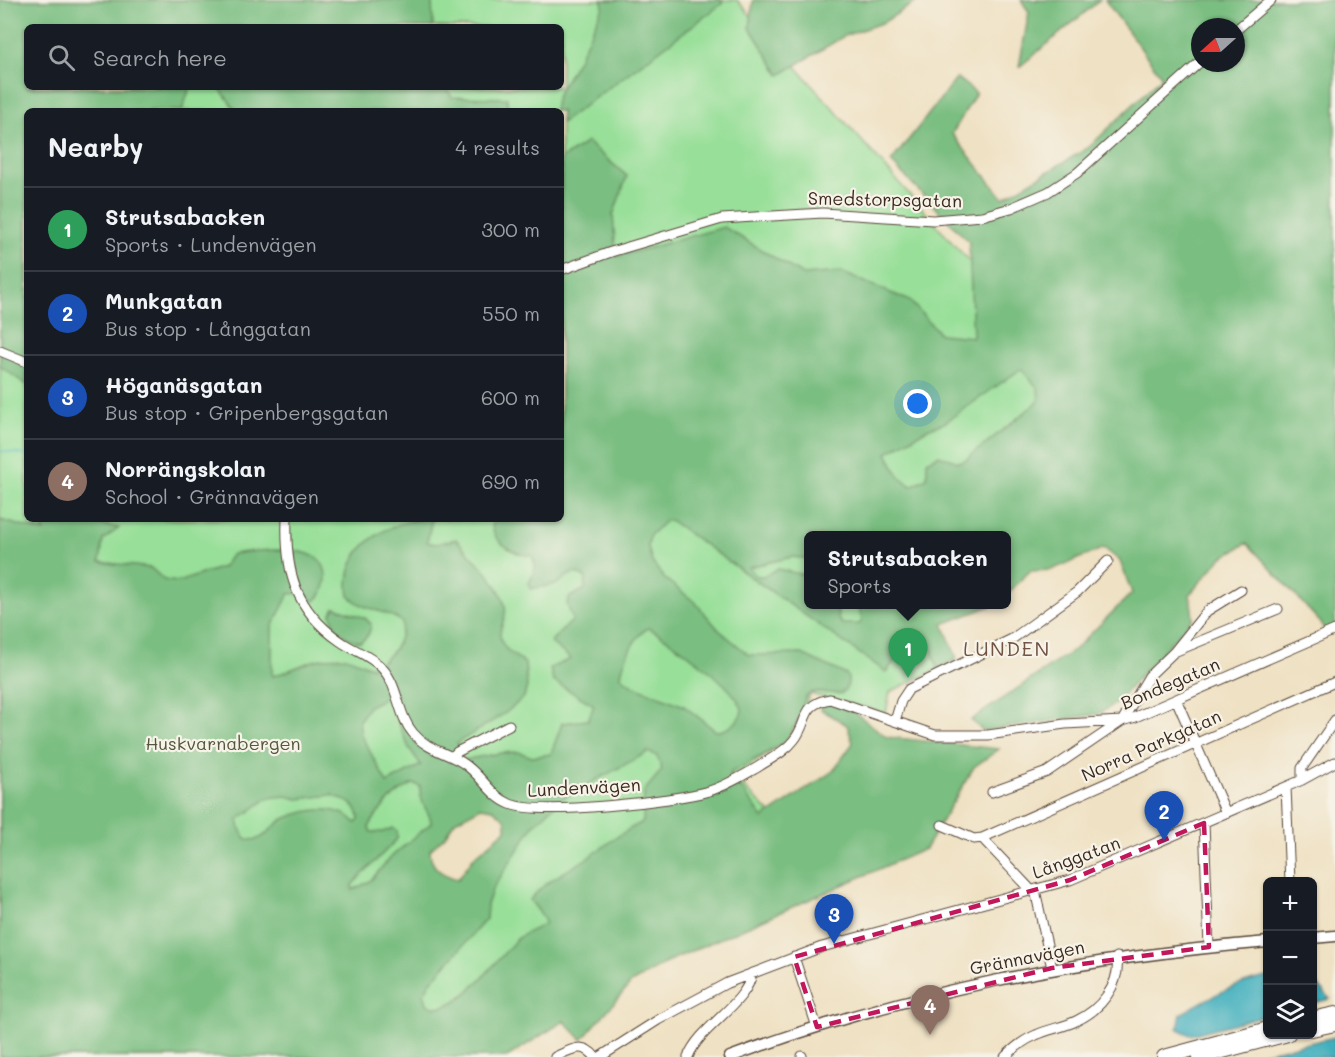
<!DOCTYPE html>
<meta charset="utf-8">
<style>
:root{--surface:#171b24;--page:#242831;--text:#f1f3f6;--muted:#9ea1a6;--line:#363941;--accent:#d1495b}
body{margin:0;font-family:Mali,sans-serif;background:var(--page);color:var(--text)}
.controls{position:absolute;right:18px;bottom:18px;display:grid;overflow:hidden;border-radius:9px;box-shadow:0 2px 4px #0004}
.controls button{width:54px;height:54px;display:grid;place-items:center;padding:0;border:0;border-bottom:2px solid var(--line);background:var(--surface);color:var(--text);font:30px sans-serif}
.compass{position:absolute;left:1191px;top:18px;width:54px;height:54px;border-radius:50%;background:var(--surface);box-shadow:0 2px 4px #0004;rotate:249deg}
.you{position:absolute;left:918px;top:404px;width:21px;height:21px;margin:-15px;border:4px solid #fff;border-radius:50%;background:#1a73e8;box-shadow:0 0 0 9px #1a73e833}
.badge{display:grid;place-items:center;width:39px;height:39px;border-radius:50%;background:var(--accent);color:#fff;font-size:20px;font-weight:700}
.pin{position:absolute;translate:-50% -50px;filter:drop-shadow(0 2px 3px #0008)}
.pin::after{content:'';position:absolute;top:32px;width:21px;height:18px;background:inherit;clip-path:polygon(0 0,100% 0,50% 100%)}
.popup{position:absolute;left:804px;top:531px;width:207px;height:78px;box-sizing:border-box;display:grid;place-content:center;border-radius:9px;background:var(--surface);filter:drop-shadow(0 2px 4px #0005);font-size:20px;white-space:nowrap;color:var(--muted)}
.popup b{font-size:22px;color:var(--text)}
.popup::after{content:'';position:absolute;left:50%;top:100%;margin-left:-12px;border:12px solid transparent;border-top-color:var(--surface)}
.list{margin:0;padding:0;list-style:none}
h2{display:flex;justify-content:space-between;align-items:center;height:78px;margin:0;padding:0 24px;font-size:26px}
h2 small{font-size:20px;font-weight:400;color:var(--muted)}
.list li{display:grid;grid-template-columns:39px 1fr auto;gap:18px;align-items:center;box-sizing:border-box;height:84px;padding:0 24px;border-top:2px solid var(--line)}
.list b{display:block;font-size:22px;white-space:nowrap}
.list p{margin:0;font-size:20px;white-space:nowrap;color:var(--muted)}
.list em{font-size:20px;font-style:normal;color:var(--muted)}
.icon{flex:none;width:33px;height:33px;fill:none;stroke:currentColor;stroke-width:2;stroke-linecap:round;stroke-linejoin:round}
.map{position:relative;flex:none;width:1335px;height:1057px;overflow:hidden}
.search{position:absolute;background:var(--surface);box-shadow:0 2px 4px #0004;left:24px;top:24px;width:540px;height:66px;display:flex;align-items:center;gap:15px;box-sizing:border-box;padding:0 21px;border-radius:9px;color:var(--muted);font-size:22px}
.panel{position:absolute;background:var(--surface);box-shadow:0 2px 4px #0004;left:24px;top:108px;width:540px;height:414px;border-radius:9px}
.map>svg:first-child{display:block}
.green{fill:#98df99;stroke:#6a845c;stroke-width:1.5;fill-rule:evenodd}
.forest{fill:#7abe81;stroke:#5a7450;stroke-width:1.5;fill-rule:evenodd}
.water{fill:#40afbd;stroke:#3e6c6e;stroke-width:1.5}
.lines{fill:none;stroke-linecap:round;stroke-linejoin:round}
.stream{stroke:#40afbd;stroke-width:1.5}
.minor-casing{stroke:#564537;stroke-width:11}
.major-casing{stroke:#564537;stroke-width:13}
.highway-casing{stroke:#564537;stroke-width:16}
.minor{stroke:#fff;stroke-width:9}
.major{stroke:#fff;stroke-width:10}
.highway{stroke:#fff;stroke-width:14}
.marked{fill:none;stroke:#c2185b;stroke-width:4.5;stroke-dasharray:12 8;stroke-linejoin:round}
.labels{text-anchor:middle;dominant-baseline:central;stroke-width:4.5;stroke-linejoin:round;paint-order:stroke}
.street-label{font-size:18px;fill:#3b2a1e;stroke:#f7f3e8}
.park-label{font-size:18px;fill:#52573d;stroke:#f7f3e8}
.neighbourhood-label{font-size:20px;letter-spacing:1.5px;fill:#715343;stroke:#f7f3e8}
</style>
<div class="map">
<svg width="1335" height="1057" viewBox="0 0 1335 1057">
<rect width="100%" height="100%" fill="#f7f3e8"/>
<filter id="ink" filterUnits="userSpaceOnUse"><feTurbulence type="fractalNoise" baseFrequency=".0167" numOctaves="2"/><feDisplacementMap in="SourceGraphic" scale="12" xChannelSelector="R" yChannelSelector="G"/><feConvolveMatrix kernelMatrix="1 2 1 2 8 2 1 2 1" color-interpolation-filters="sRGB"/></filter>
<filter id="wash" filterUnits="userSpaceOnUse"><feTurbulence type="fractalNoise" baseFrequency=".008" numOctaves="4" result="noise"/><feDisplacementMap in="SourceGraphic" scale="24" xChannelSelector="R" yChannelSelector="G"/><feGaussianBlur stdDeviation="1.35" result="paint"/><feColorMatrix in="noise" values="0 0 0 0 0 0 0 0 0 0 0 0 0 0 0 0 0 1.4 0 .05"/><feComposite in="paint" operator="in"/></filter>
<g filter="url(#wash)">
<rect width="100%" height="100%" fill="#efe1c3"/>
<!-- green -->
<path class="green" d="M0,0H737L956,247L994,286L1086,344L1007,536H809V604L969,605L937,622L954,661L890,692L886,713L810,694C792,746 777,748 733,776L780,823L483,1057H0ZM27,27H561V87H27ZM27,111H561V519H27ZM472,787L518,820L478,854L461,885L412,864Z"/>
<!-- forest -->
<path class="forest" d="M0,0H432L433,27H27V87H190L182,111H27V385L0,366Z
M602,0H720L723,3L561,123V111H554L557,95L579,58L603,7Z
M753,0H919L884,22L844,36L780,75L750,28Z
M1021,0H1100L1019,67L1029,12Z
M1105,0H1335V627L1324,630L1321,623L1247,543L1221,558L1190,594L1193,618L1115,704L1098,714L983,731L971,720L1074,650L1132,593L1120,561L1104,548L1051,570L1030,571L1007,594V536H809V559L792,557L749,567L756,576H763L778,569L809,576V604L837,605L838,619L842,624H860L862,619L857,605H993L943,624L957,659L938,669L932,651L921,638L906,642L901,653L886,672L671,521L667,520L650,535L648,547L652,562L664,578L695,602L719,630L749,655L802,654L847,675C850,683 847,689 841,694L814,692L806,696L798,720L785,743L730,773L763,818L833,771L853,743L847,725L820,709L823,704L829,703L854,712L887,737L999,749L974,767L925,849L671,960L631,983L582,1040L564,1021L507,1057H0V520L44,532L41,519H72L119,528L103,540L100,562L151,568L164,580L178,582L223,567L232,554C256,551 326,539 326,577C326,587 323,594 315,601L301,593L289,594L272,627V676C300,669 310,656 344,657C354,658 364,666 374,667C392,655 402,644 402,622C386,609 365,612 349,596C341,547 389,519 432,519L427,542L436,544L456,539C472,558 500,581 505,606C507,614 503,621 501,628C496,646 513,655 525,663L527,686L524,697L507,712L457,743L463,760L501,753L519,752L532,757L551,754L562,723L588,720L594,705L553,681L550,668L571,659L550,642L573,620L567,604L570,597L585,589L586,578L576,573L569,575L557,584L531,589L529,583C534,572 539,567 531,555C515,557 485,537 494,519H561V159L587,142L627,176L613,215L616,257L724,227L803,275L841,272L910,301L940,334L973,337L969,242L891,162L957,78L976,93L952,134L1003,198L1088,148L1162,77ZM1200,27H1236V63H1200ZM1021,369L1038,388L1039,401L965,460L958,462L939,455L927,461V478L911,486L899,476L887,453L927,429L944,423ZM648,628C668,637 739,689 742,710C742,714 739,718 736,722C731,727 723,731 716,731L684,706L634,686L621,677C622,662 635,635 648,628ZM387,697L409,748L421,765L387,783L361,735L359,721L369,706ZM648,752L657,756L662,770L644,791L643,822C625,830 611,841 595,853C573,869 547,878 530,900L543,917L545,923C536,930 524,932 516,940C499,957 453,1022 427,1004L424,993L430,983L486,919L487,905L492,890L533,826L561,799ZM413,784L420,786C419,806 432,814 431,823L391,857L370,881L353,890L352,885L397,839V831L393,828L383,832H371L369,827C380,808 393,793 413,784ZM332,795C346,801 359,804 359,820L356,823C338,804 309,809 286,818C271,824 265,844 247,839L241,832L238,820L268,798L286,796L298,799ZM481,807L493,809L506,820V830L473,858L458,879C442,875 430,868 430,850L445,836L455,821Z
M219,87H445L452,97L507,98L508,111H236Z
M335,607L365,618L371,624C370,633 368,637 360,642C344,639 334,629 331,613Z"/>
<!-- water -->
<path class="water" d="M1267,977V1015L1190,1035L1178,1029L1181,1014C1209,997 1236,983 1267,977Z
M1313,983L1317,984L1330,999L1313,1003Z
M1335,1037V1057H1245Z"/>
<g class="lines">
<!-- stream -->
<path class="stream" d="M0,451L27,455"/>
</g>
</g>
<g filter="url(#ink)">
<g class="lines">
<defs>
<path id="minor" d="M1236,30L1271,0
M561,270L611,252L722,219L823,213L933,220L982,216L1011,208L1048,192L1077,173L1200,62
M0,351L27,362
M287,519C285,571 295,610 340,641C354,651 370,655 382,668C399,686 397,714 413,733C427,750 446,752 463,763C481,774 490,796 510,804C540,816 675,801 709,791C726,786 742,776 758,767C770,759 785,752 794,740C809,722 800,704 830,699L935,735H988L1065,724L1122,721
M1174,652L1278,609
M1176,699L1226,813
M895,721L901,701L909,689L1012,639L1077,592L1108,561
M1122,721L1149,676L1174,652L1207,611L1241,590
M452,757L457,752L509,725
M1302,780V768L1335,720
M1286,787L1290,882
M992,792L1047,772L1122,721L1133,718L1335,630
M1204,823L1209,947
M942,825L974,839L982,838
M982,838L1335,682
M982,838L1032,891
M1035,890L1052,968
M794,957L817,1027
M802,1056V1057
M555,1057C570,1050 583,1041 595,1057
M600,1057L658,1020L727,983L822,947L1070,880L1302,780L1335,762
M688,1057C700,1026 747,1004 752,973
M1005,1057C1014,1048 1024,1040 1036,1035C1049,1029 1064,1027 1076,1021C1100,1010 1121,985 1117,957"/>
<path id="major" d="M1312,938L1335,936
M730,1057C906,991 1081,958 1268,942"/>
<path id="highway" d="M1312,1019L1335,1014
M1312,1029L1335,1024
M1164,1057L1268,1029
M1200,1057L1288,1034"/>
</defs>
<!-- minor casing -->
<use href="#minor" class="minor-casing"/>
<!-- major casing -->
<use href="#major" class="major-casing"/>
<!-- highway casing -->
<use href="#highway" class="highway-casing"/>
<!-- minor -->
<use href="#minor" class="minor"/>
<!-- major -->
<use href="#major" class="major"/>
<!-- highway -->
<use href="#highway" class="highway"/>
</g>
</g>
<!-- marked area -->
<path class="marked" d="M1204,823L1209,947L1052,968L817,1027L794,957L1070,880Z"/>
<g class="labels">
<!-- street labels -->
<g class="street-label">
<text transform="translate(885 199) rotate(1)">Smedstorpsgatan</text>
<text transform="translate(1170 683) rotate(-23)">Bondegatan</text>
<text transform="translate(1151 745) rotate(-24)">Norra Parkgatan</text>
<text transform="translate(584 787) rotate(-3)">Lundenvägen</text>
<text transform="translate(1076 857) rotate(-20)">Långgatan</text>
<text transform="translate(1027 957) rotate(-11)">Grännavägen</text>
</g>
<!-- park labels -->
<g class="park-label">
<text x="223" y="743">Huskvarnabergen</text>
</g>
<!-- neighbourhood labels -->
<g class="neighbourhood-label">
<text x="1007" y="648">LUNDEN</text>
</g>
</g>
</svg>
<div class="controls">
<button>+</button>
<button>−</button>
<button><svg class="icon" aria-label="layers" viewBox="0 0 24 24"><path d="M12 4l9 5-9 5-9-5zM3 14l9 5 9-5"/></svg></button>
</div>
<svg class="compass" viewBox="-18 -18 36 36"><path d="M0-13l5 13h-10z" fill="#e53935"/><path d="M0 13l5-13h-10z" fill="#9ea1a6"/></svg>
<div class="you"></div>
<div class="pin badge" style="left:908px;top:678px;background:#2e9e5b">1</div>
<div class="popup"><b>Strutsabacken</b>Sports</div>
<div class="pin badge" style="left:1164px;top:841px;background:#1a4fb4">2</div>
<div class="pin badge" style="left:834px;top:944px;background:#1a4fb4">3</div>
<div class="pin badge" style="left:930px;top:1035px;background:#8d6e63">4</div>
<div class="search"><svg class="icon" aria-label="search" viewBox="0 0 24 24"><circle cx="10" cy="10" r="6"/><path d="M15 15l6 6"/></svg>Search here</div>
<section class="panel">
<h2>Nearby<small>4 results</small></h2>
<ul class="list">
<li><span class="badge" style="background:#2e9e5b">1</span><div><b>Strutsabacken</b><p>Sports · Lundenvägen</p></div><em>300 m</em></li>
<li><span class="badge" style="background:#1a4fb4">2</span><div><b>Munkgatan</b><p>Bus stop · Långgatan</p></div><em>550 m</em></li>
<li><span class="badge" style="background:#1a4fb4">3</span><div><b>Höganäsgatan</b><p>Bus stop · Gripenbergsgatan</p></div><em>600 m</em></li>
<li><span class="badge" style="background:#8d6e63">4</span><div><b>Norrängskolan</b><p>School · Grännavägen</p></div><em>690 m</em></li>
</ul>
</section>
</div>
